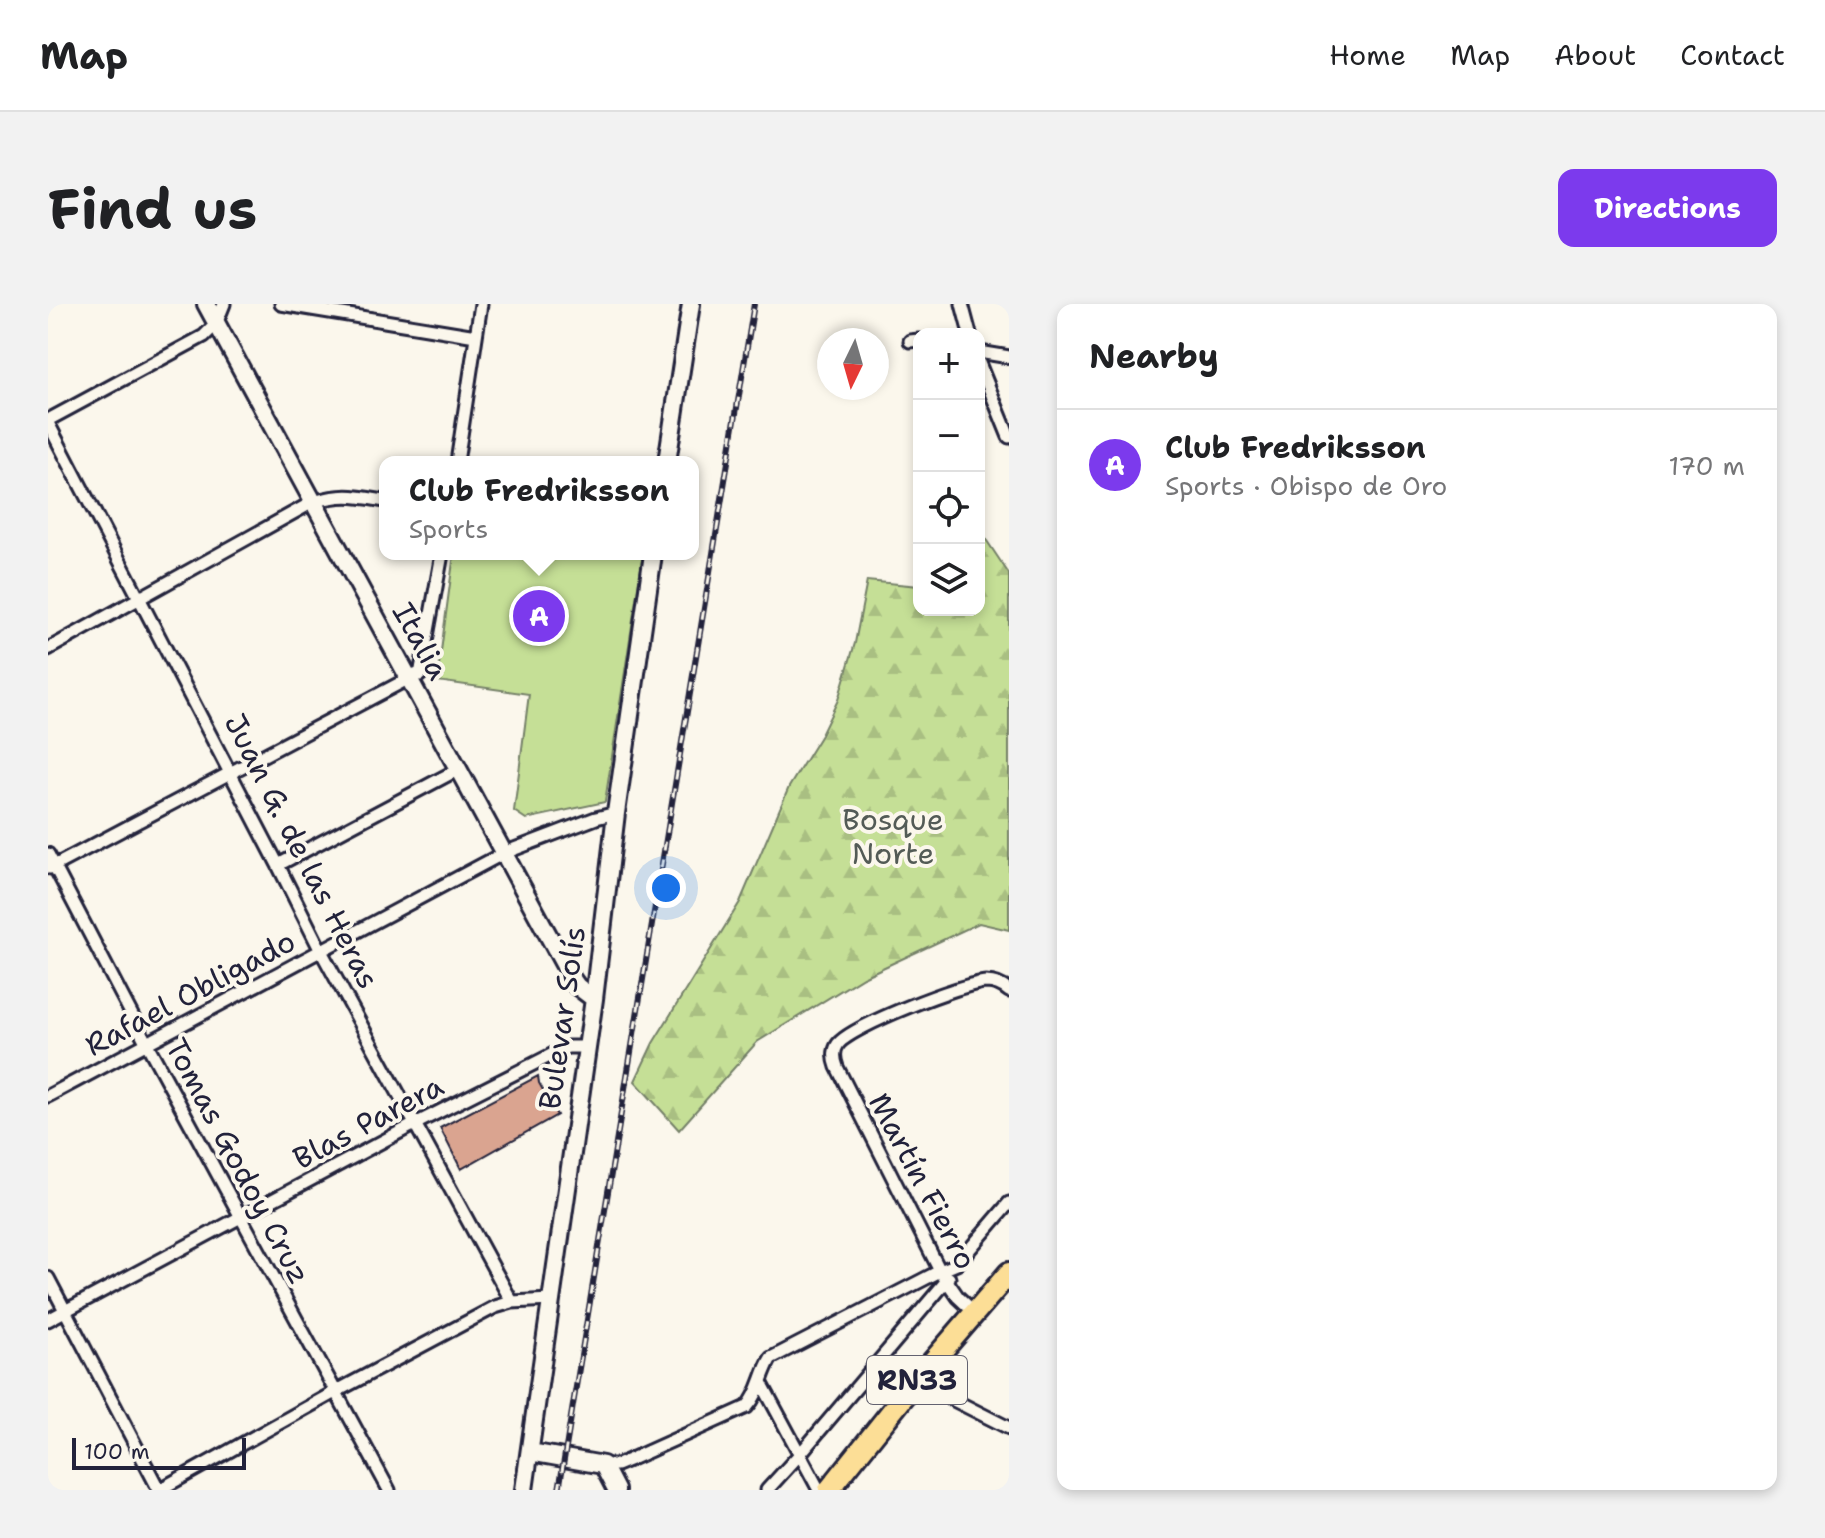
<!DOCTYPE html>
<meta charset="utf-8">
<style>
:root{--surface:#fff;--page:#f2f2f2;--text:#202124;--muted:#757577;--line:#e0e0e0;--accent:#7c3aed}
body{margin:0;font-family:"Shantell Sans",sans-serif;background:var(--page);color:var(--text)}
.controls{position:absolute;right:24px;top:24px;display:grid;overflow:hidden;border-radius:16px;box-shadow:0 4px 12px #0003}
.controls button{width:72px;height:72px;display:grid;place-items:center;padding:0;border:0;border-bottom:2px solid var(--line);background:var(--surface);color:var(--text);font:40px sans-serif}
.compass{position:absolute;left:769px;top:24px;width:72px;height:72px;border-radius:50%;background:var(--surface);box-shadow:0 4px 12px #0003;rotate:185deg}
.scale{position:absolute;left:24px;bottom:20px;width:174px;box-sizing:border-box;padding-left:8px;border:4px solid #22223b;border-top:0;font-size:22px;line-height:28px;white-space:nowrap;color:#22223b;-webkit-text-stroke:6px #fbf7ec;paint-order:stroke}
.you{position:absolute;left:618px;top:584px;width:28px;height:28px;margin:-20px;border:6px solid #fff;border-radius:50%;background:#1a73e8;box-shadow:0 0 0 12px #1a73e833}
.badge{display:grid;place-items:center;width:52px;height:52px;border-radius:50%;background:var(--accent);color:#fff;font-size:26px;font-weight:700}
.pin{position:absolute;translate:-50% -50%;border:4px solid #fff;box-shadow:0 2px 8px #0006}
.popup{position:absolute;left:331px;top:152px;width:320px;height:104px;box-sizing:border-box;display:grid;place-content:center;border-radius:16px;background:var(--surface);filter:drop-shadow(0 2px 6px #0005);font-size:26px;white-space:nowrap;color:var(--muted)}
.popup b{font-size:30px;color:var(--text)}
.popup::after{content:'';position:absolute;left:50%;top:100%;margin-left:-16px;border:16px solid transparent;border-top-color:var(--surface)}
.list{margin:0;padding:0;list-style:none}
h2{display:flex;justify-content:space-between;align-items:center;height:104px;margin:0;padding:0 32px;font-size:34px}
h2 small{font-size:26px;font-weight:400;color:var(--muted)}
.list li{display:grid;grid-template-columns:52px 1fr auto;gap:24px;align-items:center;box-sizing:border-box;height:112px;padding:0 32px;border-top:2px solid var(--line)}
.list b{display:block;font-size:30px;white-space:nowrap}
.list p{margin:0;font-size:26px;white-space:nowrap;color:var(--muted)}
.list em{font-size:26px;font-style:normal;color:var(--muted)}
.icon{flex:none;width:44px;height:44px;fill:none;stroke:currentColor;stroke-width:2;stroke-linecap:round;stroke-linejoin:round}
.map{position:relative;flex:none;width:961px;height:1186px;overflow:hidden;border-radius:16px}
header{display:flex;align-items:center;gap:48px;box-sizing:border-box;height:112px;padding:0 40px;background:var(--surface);border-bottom:2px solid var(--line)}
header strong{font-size:38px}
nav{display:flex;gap:44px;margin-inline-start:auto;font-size:28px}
.intro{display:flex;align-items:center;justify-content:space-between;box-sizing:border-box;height:192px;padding:0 48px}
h1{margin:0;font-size:56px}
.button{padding:20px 36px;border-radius:16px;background:var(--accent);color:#fff;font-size:28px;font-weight:700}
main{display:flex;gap:48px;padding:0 48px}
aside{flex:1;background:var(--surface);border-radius:16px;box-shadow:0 4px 12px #0003}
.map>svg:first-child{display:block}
.forest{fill:url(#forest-firs);stroke:#748068;stroke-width:2}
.green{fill:#c5df96;stroke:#748068;stroke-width:2}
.building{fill:#daa490;stroke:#22223b;stroke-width:2}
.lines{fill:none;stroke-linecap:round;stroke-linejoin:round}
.street-casing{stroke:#22223b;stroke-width:17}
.secondary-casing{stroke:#22223b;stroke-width:22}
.highway-casing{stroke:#22223b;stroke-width:26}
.street{stroke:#fbf7ec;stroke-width:11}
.secondary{stroke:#fbf7ec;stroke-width:16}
.highway{stroke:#fcde96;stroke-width:20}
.rail-casing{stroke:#22223b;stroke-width:6}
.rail{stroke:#fbf7ec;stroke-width:3;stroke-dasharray:9;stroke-linecap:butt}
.labels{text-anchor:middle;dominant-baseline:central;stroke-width:8;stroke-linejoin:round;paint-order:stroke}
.shield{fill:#fbf7ec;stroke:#636270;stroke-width:2}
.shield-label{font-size:28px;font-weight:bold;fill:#22223b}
.street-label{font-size:30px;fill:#22223b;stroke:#fbf7ec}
.park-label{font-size:30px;fill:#535b56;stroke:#fbf7ec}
</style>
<header>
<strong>Map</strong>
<nav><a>Home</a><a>Map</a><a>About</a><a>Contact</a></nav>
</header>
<div class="intro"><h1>Find us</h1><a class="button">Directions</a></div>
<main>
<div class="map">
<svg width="961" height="1186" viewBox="0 0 961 1186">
<defs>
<pattern id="forest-firs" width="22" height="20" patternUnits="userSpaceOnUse" patternTransform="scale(2)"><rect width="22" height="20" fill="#c5df96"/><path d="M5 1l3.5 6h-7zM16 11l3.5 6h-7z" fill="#a9bf82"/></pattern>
</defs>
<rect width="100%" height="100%" fill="#fbf7ec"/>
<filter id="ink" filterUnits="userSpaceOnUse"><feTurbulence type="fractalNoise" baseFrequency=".0125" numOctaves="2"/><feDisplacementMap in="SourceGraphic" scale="16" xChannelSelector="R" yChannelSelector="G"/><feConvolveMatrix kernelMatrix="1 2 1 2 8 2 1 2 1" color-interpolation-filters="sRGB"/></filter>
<g filter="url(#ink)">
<!-- forest -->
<path class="forest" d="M933,228L961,270V626L931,619L815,673L709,738L631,826L587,777L605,739L692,598L741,483L773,431L790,396L807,339L819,277L871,282V306H931V229Z"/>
<!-- green -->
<path class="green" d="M406,250H595L557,498L478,515L466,507L481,390L389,377Z"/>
<!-- building -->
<path class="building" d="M490,772L491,779L509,811L413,865L392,824Z"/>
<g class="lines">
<defs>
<path id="street" d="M233,0L428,32
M914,0L922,30
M862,37L871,36
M931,48L961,53
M931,59L961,133
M0,116L156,32L168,20L176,0
M0,119L230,561L273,647L464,998
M409,158L433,0
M0,345L265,198C295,189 307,192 337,197
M372,371L394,250
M0,550L99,740L341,1186
M230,561L411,465
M2,564L373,368
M0,792L456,549L548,514L568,509
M0,974L111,1186
M926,1008L910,993L892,967L789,763C786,755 785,747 790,740C804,722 915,679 938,678C947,678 954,681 961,687
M0,1016L367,820L519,743H539
M868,1077L961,1124
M713,1078L771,1186
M555,1161H569L581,1156L699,1103C712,1089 713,1070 723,1054L892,967L909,960L961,899
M111,1186L287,1088L447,1003L464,998L503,996
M719,1186L752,1150L901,974"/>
<path id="secondary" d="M158,0L524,675L529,682L546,695
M619,158L643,0
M482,1148L555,1161L568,1186
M476,1186L546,695L568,509L605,250"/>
<path id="highway" d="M781,1186L868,1077L961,969"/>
</defs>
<!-- street casing -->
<use href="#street" class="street-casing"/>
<!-- secondary casing -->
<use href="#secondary" class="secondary-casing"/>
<!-- highway casing -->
<use href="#highway" class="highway-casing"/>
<!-- street -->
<use href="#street" class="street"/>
<!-- secondary -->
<use href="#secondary" class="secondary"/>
<!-- highway -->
<use href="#highway" class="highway"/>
<defs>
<path id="rail" d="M511,1186L706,0"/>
</defs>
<!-- rail casing -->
<use href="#rail" class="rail-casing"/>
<!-- rail -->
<use href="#rail" class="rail"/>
</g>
</g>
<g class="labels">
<!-- shield labels -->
<rect class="shield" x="819" y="1052" width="100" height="48" rx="6"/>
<g class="shield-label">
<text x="869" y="1076">RN33</text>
</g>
<!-- street labels -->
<g class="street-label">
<text transform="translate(373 337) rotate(61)">Italia</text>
<text transform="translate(254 547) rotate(63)">Juan G. de las Heras</text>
<text transform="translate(142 689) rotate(-28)">Rafael Obligado</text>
<text transform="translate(514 714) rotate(-82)">Bulevar Solís</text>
<text transform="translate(320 818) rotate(-28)">Blas Parera</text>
<text transform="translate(190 857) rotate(62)">Tomas Godoy Cruz</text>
<text transform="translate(875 877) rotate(62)">Martín Fierro</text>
</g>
<!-- park labels -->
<g class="park-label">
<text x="845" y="515">Bosque<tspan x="845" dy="34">Norte</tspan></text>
</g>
</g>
</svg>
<div class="controls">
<button>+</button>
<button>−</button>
<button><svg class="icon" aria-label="locate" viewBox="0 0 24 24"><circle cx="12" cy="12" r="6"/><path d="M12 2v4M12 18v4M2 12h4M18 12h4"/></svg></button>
<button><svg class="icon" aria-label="layers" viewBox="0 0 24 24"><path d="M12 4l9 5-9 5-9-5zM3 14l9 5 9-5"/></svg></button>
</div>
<svg class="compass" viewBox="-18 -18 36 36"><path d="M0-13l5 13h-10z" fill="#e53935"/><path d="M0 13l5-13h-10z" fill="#757577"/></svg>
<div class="scale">100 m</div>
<div class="you"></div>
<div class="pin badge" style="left:491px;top:312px">A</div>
<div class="popup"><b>Club Fredriksson</b>Sports</div>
</div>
<aside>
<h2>Nearby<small></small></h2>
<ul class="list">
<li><span class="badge">A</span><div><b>Club Fredriksson</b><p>Sports · Obispo de Oro</p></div><em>170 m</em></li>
</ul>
</aside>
</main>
